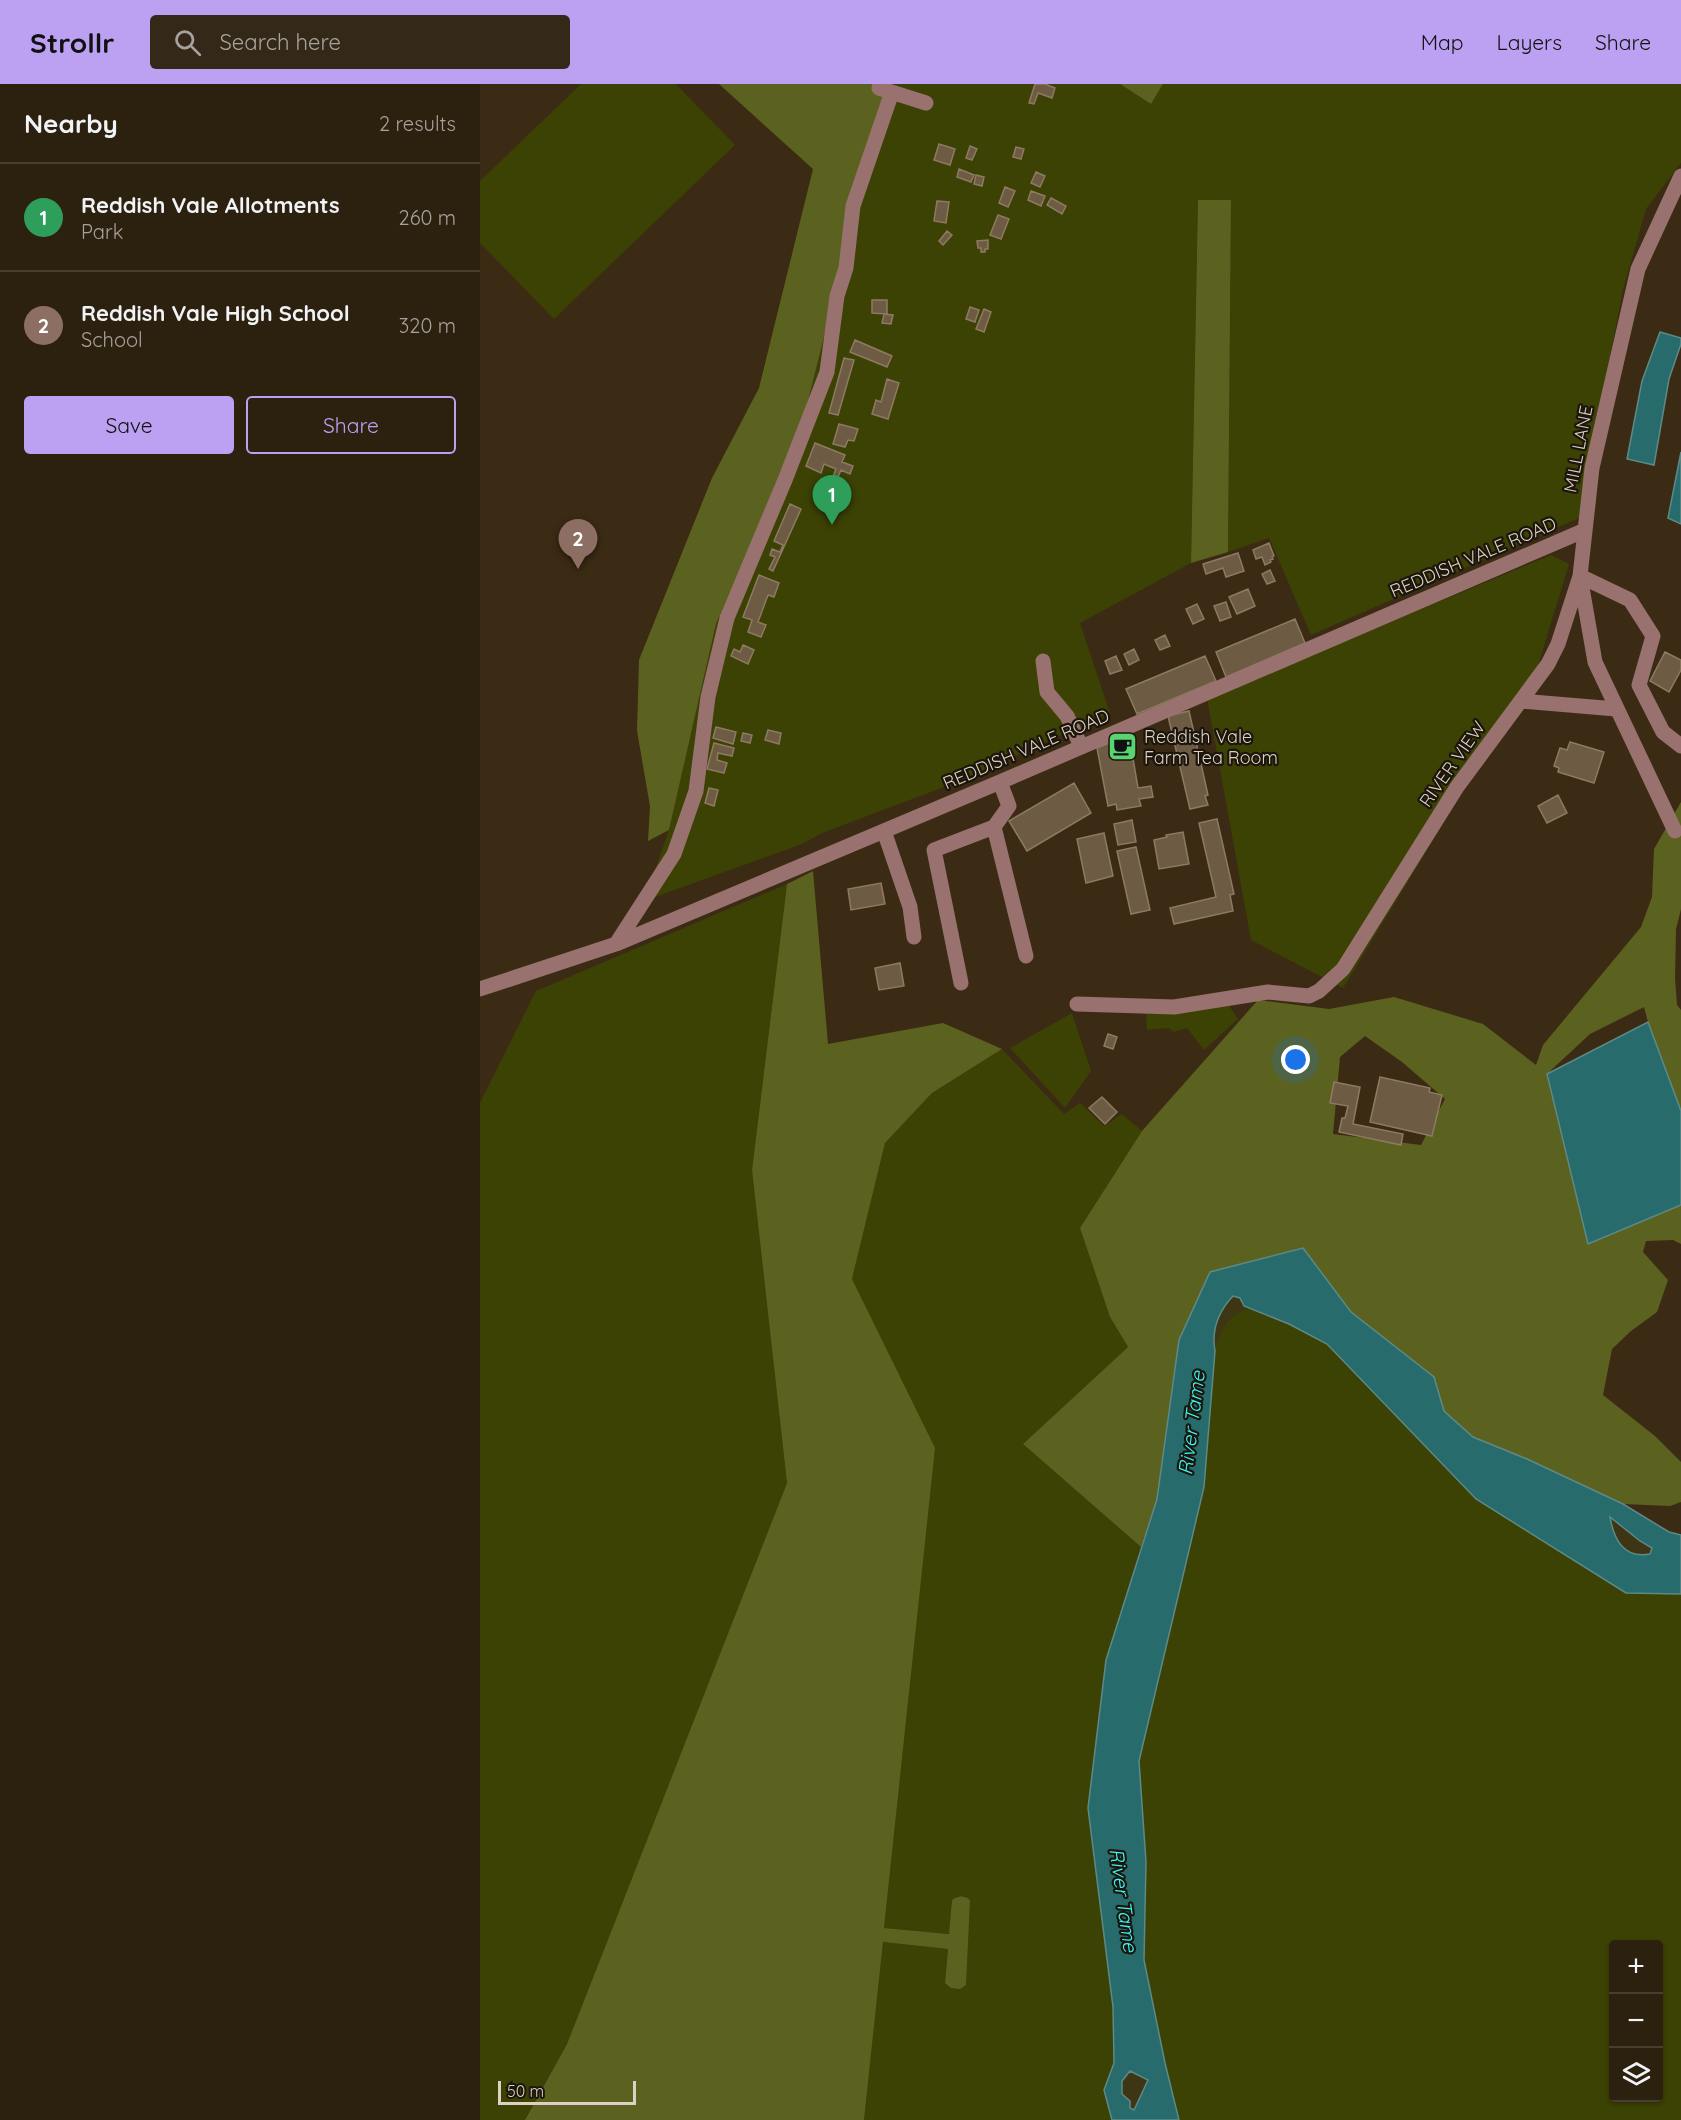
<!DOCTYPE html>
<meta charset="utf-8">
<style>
:root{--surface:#2c200f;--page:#342818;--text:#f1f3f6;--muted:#a6a39e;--line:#483e2f;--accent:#bca0f2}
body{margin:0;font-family:Quicksand,sans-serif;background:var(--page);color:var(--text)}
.controls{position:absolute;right:18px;bottom:18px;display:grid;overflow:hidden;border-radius:6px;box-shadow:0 2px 4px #0004}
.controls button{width:54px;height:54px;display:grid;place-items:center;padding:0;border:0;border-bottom:2px solid var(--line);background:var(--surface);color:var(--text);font:30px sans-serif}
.scale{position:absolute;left:18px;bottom:15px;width:138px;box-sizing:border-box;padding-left:6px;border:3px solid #dcd1c4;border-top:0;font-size:16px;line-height:21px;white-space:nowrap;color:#dcd1c4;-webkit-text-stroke:4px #1c150b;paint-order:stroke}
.you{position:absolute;left:816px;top:976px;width:21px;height:21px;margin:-15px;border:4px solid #fff;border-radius:50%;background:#1a73e8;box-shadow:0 0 0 9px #1a73e833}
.badge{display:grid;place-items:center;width:39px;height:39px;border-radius:50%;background:var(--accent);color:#fff;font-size:20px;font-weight:700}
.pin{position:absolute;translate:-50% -50px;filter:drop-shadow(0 2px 3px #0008)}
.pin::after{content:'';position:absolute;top:32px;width:21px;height:18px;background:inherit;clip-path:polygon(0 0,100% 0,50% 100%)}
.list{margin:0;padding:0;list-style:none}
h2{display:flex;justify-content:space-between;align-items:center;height:78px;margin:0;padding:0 24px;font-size:26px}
h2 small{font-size:20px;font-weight:400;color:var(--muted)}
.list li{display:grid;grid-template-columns:39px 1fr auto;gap:18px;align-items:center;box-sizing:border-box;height:108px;padding:0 24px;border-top:2px solid var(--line)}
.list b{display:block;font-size:22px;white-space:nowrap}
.list p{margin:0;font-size:20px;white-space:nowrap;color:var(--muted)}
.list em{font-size:20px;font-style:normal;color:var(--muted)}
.actions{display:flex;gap:12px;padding:18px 24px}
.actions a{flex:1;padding:14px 0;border:2px solid var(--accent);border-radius:6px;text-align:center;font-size:21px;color:var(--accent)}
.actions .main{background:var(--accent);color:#111}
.icon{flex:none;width:33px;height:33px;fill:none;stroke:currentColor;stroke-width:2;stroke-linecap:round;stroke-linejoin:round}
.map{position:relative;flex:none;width:1201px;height:2036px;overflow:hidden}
header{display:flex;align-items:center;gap:36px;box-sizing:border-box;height:84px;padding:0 30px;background:var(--accent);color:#111}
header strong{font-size:28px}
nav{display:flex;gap:33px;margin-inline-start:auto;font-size:21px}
.search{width:420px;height:54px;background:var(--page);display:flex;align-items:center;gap:15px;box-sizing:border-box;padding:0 21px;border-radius:6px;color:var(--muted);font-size:22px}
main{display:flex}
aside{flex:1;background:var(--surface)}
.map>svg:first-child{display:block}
.green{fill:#3c4104;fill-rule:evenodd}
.forest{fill:#5b621f;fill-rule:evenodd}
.sand{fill:#3e3515}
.water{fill:#276b6c;stroke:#5d8a86;stroke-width:1.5;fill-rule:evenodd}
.building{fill:#6d5b43;stroke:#8e7a62;stroke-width:1.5}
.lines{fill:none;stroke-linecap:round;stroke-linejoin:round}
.minor{stroke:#99716e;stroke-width:15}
.labels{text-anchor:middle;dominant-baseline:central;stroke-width:4.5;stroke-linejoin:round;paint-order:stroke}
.street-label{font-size:18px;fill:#dcd1c4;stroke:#1c150b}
.poi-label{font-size:18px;fill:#dcd1c4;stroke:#1c150b;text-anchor:start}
.water-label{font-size:20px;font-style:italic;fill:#37f7f9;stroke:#1c150b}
</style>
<header>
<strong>Strollr</strong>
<div class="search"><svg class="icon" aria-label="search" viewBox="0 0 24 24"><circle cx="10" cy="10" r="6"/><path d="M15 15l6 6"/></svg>Search here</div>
<nav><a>Map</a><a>Layers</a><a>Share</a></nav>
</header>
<main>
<aside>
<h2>Nearby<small>2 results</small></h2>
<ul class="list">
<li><span class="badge" style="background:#2e9e5b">1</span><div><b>Reddish Vale Allotments</b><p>Park</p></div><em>260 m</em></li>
<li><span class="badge" style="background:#8d6e63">2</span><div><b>Reddish Vale High School</b><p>School</p></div><em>320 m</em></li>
</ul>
<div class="actions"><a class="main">Save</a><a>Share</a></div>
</aside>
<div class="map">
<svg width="1201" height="2036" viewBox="0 0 1201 2036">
<rect width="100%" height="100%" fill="#3b2b14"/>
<!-- green -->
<path class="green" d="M101,0H196L255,61L74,235L0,159V97Z
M407,0H640L671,20L683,0H1201V79L1166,125L1143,206L1099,434L831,551L789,454L748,468L751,117L718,116L711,479L600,539L630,629L480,697L342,749L322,760L164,817L189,746L236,540L322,341Z
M1071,471L1089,480L1057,585L863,904L771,856L727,614Z
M307,800L272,1086L307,1399L87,1960L45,2036H0V1019L56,907Z
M748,920L758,935L724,966L707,944L694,948L688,944L667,946L666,930H696Z
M592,929L611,987L585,1024L530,964Z
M522,965L584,1030L600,1019L624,1042L642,1030L662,1047L600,1144L630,1233L648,1263L543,1360L661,1463L626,1576L608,1724L633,1923L634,1979L624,2006L632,2036H384L403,1858L468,1865L465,1899L486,1812H478L472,1816L470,1850L404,1844L431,1588L372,1195L405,1059L452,1009Z
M764,1222L809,1240L847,1260L996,1415L1146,1509L1201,1510V2036H699L685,1979L664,1876L666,1777L659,1677L724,1403L735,1267L732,1253L738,1231ZM1134,1860H1178V2014H1134Z"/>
<!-- forest -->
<path class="forest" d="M239,0H407L322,341L236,540L189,746L168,757L170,722L157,647L159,576L232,394L279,304L333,85Z
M640,0H683L671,20Z
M718,116H751L748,468L711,479Z
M1201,718V825L1196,845L1195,894L1197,921L1201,926V1027L1168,938L1164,923L1110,950L1067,990L1108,1160L1201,1121V1160L1193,1156L1166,1157L1163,1168L1188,1196L1177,1228L1151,1247L1132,1265L1123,1311L1175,1352L1201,1378V1418L1190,1422L1143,1420L993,1353L964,1327L871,1228L822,1164L729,1188L677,1415L661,1463L543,1360L648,1263L630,1233L600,1144L662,1047L778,916L849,925L914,913L1003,940L1056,981L1063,961L1161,843L1172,813L1174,765ZM885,952L922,978L965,1015L941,1061L853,1050L860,973Z
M333,787L348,960L463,939L522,965L452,1009L405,1059L372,1195L455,1364L404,1844L469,1850L472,1816C479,1811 484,1811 490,1816L486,1901L480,1905L471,1904L465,1899L468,1865L403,1858L384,2036H45L87,1960L307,1399L272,1086L307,800Z"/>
<!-- sand -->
<path class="sand" d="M753,1212L760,1214L764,1222L770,1224C748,1231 740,1246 735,1267C731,1245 738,1228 753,1212Z
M1130,1432L1160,1457L1172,1464L1170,1470C1143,1474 1134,1455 1130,1432Z
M650,1987L668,1996L654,2026L650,2024V2017L642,2011V1997Z"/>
<!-- water -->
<path class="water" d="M1180,248L1201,254V260L1189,295L1174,381L1147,375L1162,297Z
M1201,368V440L1188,434Z
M1168,938L1201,1027V1121L1108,1160L1067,990Z
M823,1164L871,1228L954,1293L964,1327L993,1353L1047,1375L1143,1420L1189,1448L1201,1451V1510L1146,1509L996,1415L847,1260L809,1240L764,1222L760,1214L753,1212C738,1228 731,1245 735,1267L724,1403L659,1677L666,1778L664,1876L685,1979L699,2036H632L624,2006L634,1979L633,1923L608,1724L626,1576L677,1415L699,1256L730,1188ZM1130,1433L1160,1457L1172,1464L1170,1470C1144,1475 1134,1456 1130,1433ZM650,1987L668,1996L654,2026L650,2024V2017L642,2010V1997Z"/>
<!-- building -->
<path class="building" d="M555,0H565L575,4L572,14L558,9L554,20L549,19Z
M459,60L475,65L470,81L454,76Z
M490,62L497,65L492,76L486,74Z
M536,63L544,65L541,75L533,73Z
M479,85L494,91L491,98L477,93Z
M556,88L565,92L560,103L551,99Z
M496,91L504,93L502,102L494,100Z
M525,103L535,107L528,123L519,119Z
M551,107L565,112L561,122L548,116Z
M571,114L586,122L582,130L567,121Z
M457,117L469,118L466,139L454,137Z
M518,131L529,135L521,155L510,151Z
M467,147L472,151L463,161L459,157Z
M508,156V165H505V168H501V164H498L497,157Z
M392,216H407V230L392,229Z
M490,223L499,226L495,238L486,235Z
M504,225L511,228L504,248L496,245Z
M404,230L413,231L411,240L402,239Z
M375,256L412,272L407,283L370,268Z
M364,274L374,276L358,331L349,329Z
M407,295L419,299L408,335L392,330L396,316L401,318Z
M359,340L378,345L374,357L368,356L365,363L353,360Z
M335,359L365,371L362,378L373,382L370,390L361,386L349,414L345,412L356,385L344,380L341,389L326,382Z
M310,420L321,425L293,487L289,485L295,473L290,471L292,465L300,468L303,461L294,457Z
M789,459L794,472L792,473L793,475L790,476L791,478L785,481L782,473L776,475L773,466Z
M758,469L764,487L746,493L743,484L726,490L723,480Z
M790,486L795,497L787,500L782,490Z
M279,491L299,499L294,513L288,511L278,538L286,541L281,553L268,548L272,536L263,533Z
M768,505L775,522L757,530L749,513Z
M746,518L751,533L740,537L734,522Z
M717,520L724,535L713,540L706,525Z
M815,535L825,559L746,593L736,568Z
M685,551L690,562L680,566L675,556Z
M263,561L274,566L268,580L251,572L254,565L260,568Z
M654,565L659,576L649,581L644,570Z
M1185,568L1201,576V586L1189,608L1170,597Z
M636,572L642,586L630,590L625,577Z
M725,572L736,597L657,630L646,605Z
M709,627L728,711L725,712L728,721L710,725L688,632Z
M236,643L256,648L253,660L233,654Z
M288,646L301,649L299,660L285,656Z
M263,649L272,651L270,659L261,657Z
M649,651L658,704L671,702L673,713L659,715L661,722L637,726L636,720L628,722L617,664Z
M1090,658L1124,668L1114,699L1078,688L1079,684L1074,682L1080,664L1087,666Z
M234,659L254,664L252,672L238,669L237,676L247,679L244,689L227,685Z
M594,699L611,729L547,767L529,737Z
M229,704L238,706L234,722L225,719Z
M1078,711L1087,729L1067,739L1058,722Z
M737,735L754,810L750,811L753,827L694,840L690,824L736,813L719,739Z
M652,736L656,758L638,761L634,740Z
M703,748L709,780L679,785L674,756L687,753L686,751Z
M624,749L633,792L606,799L597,755Z
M656,763L670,826L651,830L637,767Z
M401,799L405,820L371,826L368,805Z
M420,879L424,902L399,906L395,884Z
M628,950L637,953L633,965L624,962Z
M900,993L950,1004L949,1008L962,1011L952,1052L890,1038Z
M854,998L880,1003L873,1040L923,1050L921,1061L859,1048L862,1034H865L868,1022L850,1019Z
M622,1013L637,1028L625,1040L609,1024Z"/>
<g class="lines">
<!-- minor -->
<path class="minor" d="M399,4L446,19
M563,577L567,608L587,632L601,662
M1042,617L1136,625
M520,698L529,722L514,743L546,872
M404,747L430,823L434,853
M1195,747L1115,578L1100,492L1112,384L1158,185L1201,92
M136,860L194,770L216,707L228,613L247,534L305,396L347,288L357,212L366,184L373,122L412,8
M481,899L454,766L514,743
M0,905L136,860L520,698L1103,447
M597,920L694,923L788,908L829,912L839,907L863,885L977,703L1068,580L1078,560L1100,492L1150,516L1173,552L1159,601L1183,648L1201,662"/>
</g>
<!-- icons -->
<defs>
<symbol id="cafe-square" viewBox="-11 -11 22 22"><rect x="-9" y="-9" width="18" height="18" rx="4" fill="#58d570" stroke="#1c150b"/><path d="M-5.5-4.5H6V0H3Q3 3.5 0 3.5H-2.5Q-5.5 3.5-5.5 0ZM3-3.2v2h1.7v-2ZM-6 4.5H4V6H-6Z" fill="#111"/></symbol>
</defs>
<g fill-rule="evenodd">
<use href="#cafe-square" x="626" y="646" width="33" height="33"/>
</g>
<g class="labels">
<!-- street labels -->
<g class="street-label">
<text transform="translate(1098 365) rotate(-79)">MILL LANE</text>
<text transform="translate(993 473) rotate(-23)">REDDISH VALE ROAD</text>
<text transform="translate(546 665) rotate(-23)">REDDISH VALE ROAD</text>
<text transform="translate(972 680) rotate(-55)">RIVER VIEW</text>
</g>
<!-- poi labels -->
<g class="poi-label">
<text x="664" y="652">Reddish Vale<tspan x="664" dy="21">Farm Tea Room</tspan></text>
</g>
<!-- water labels -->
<g class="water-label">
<text transform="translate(711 1339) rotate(-83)">River Tame</text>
<text transform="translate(644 1816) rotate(82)">River Tame</text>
</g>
</g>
</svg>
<div class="controls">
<button>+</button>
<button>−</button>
<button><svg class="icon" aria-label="layers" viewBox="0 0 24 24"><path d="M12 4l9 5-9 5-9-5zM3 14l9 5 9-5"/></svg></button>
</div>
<div class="scale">50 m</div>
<div class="you"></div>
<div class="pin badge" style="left:352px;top:441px;background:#2e9e5b">1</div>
<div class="pin badge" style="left:98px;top:485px;background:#8d6e63">2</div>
</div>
</main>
